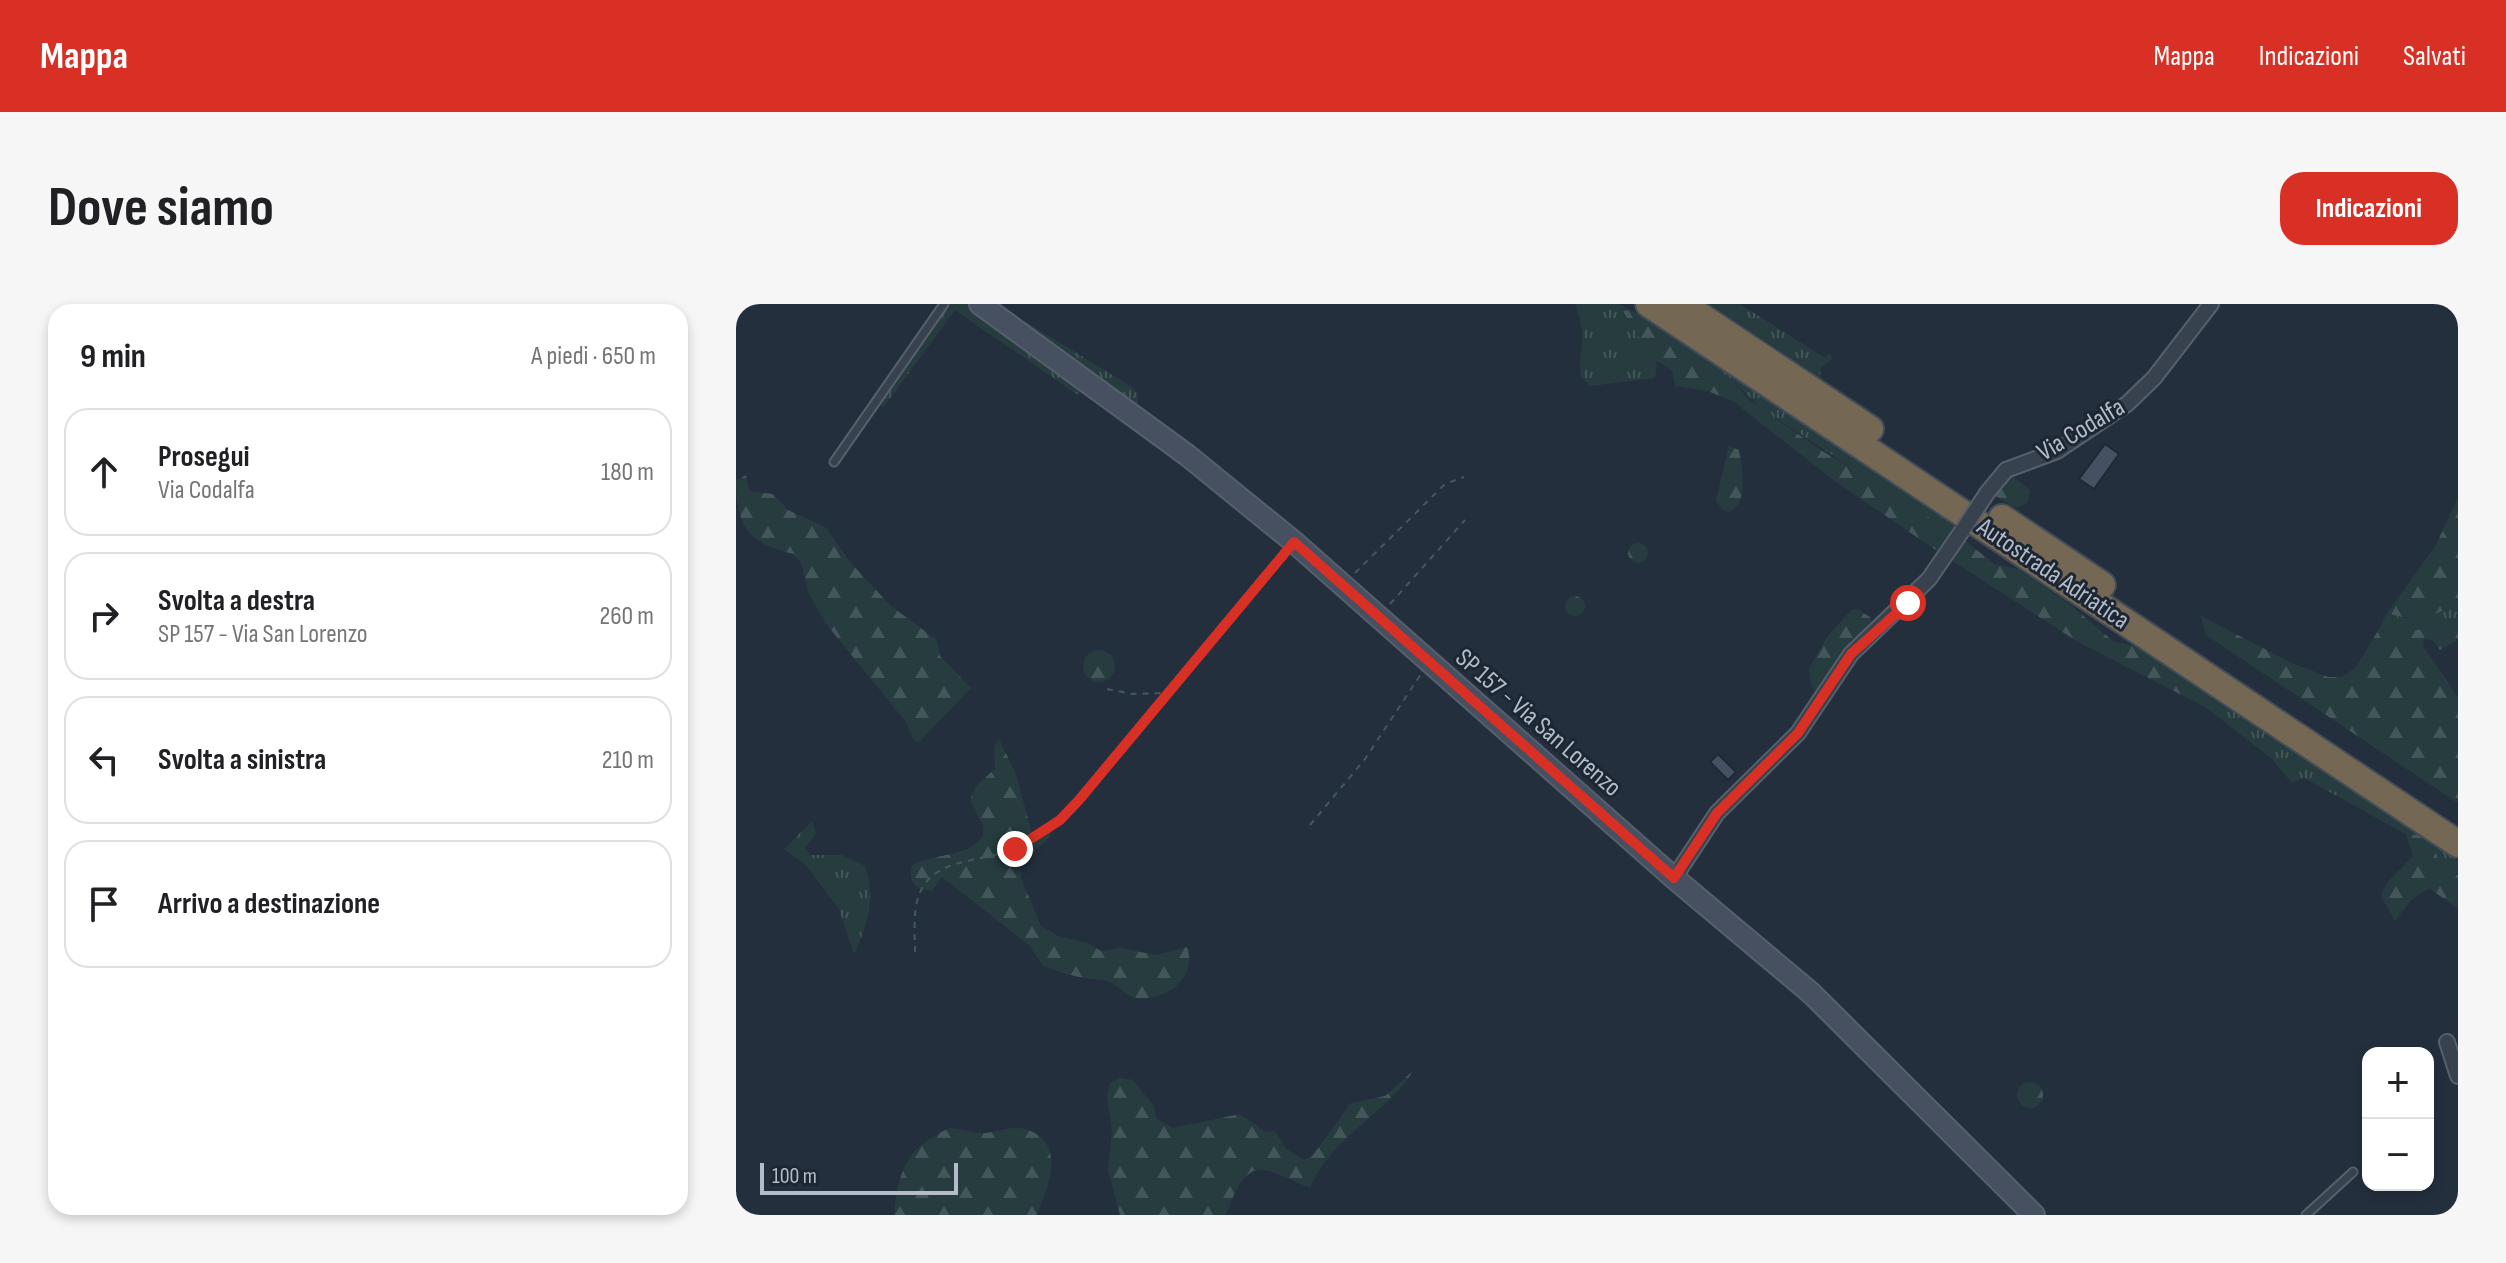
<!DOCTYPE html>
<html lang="it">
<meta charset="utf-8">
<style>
:root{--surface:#fff;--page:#f6f6f6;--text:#202124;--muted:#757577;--line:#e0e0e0;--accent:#d93025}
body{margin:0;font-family:"Sofia Sans Condensed",sans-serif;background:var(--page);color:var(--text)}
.controls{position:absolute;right:24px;bottom:24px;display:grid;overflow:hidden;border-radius:16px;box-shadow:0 4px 12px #0003}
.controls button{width:72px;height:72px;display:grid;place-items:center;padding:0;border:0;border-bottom:2px solid var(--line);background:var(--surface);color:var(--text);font:40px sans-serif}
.scale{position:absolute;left:24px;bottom:20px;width:198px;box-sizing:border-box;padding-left:8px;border:4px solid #b4bcc9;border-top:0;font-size:22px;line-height:28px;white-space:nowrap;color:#b4bcc9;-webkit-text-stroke:6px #1d2633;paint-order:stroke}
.stop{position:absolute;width:24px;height:24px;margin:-18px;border:6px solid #d93025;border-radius:50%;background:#fff}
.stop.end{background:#d93025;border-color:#fff;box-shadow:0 2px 8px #0008}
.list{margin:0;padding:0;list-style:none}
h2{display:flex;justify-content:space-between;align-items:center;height:104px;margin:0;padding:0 32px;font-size:34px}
h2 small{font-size:26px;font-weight:400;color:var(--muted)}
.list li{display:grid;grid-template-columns:52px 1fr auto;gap:24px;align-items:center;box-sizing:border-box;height:128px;margin:0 16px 16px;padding:0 16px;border:2px solid var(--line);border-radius:24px}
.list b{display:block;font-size:30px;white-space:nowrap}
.list p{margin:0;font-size:26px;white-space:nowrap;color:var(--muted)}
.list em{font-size:26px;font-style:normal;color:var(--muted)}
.icon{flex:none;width:44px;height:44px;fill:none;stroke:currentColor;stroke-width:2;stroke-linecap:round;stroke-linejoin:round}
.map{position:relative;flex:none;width:1722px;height:911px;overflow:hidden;border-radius:24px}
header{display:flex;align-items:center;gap:48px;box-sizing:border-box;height:112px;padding:0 40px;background:var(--accent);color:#fff}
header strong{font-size:38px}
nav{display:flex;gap:44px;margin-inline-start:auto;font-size:28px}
.intro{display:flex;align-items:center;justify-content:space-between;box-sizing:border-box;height:192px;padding:0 48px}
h1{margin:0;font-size:56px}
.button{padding:20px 36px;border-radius:24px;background:var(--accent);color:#fff;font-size:28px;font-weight:700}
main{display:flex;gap:48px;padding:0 48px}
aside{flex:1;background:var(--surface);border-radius:24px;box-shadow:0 4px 12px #0003}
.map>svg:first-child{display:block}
.grass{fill:url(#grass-tufts)}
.forest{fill:url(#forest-firs)}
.building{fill:#455162;stroke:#1f2835;stroke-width:2}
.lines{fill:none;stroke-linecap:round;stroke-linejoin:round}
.service-casing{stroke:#565f6c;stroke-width:11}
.minor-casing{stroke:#565f6c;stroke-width:18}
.secondary-casing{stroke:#565f6c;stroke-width:24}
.motorway-casing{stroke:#434c59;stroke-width:30}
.path{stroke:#44595c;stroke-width:2;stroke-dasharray:6 6;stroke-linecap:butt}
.service{stroke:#38414e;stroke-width:7}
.minor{stroke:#38414e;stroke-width:14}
.secondary{stroke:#465061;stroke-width:20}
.motorway{stroke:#746855;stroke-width:26}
.minor-bridge-casing{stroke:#565f6c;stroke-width:18;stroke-linecap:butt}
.minor-bridge{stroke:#38414e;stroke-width:14}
.route{stroke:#d93025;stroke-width:10}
.labels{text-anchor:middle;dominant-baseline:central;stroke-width:6;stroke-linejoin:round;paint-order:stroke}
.street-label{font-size:26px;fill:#b4bcc9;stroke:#1d2633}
</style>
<header>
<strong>Mappa</strong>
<nav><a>Mappa</a><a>Indicazioni</a><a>Salvati</a></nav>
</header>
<div class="intro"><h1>Dove siamo</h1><a class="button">Indicazioni</a></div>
<main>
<aside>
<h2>9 min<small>A piedi · 650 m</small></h2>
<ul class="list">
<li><svg class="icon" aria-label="ahead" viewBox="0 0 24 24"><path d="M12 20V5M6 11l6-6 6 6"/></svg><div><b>Prosegui</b><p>Via Codalfa</p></div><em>180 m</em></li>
<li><svg class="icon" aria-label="right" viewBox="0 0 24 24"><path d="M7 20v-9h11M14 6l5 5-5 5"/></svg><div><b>Svolta a destra</b><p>SP 157 - Via San Lorenzo</p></div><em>260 m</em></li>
<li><svg class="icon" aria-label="left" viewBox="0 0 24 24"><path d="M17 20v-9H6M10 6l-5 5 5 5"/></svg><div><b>Svolta a sinistra</b></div><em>210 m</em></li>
<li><svg class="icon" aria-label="arrive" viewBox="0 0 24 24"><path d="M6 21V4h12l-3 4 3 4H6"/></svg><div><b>Arrivo a destinazione</b></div></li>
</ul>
</aside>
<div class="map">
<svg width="1722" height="911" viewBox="0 0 1722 911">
<defs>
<pattern id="grass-tufts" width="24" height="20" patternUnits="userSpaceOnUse" patternTransform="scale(2)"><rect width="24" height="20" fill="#263c3f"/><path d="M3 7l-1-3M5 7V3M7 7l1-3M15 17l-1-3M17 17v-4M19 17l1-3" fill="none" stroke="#435659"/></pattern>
<pattern id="forest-firs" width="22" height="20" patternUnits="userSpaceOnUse" patternTransform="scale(2)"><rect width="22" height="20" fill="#263c3f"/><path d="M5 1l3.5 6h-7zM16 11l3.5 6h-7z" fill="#435659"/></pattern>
</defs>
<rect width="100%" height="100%" fill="#242f3e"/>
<!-- grass -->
<path class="grass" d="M211,0H234L351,83L342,91L219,6L147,104L143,100Z
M839,0H883L893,6H888L921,60L919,74L854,82C839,70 845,55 846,39C848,27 843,11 839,0Z
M974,0H1004L1089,54L1093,49L1097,54L1085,64L1084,73Z
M280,12L396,83L402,91V102Z
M932,28L1152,177L1223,219L1216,229L1023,103L997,77Z
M1722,294V322L1708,320L1676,327H1642L1651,309L1670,315L1715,301Z
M1468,384L1684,531L1670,530L1568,474L1556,479L1535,454L1469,403L1474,401Z
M76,517L80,530L69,544L74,551H106L129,562C140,593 132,621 118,650L103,605L69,560L48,545Z
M1698,540L1722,557V571L1703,559Z"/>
<!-- forest -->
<path class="forest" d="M893,6L917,17L997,77L1012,95L1086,147L1135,174L1216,229L1204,249L1096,175L998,98L972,87L939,82L936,66L915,54L887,7Z
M993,142L1003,146C1006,165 1013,198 994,208L986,206L980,196Z
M1274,170L1294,186L1292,198L1281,204L1254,189Z
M10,171L13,187L37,190L52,206L89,223L115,259L155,302L201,336L204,352L235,384L183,438L178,437L170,418L90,320L73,290L65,259L58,250C14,240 0,224 0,177Z
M1722,193V294C1701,316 1679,318 1651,309L1700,241Z
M1226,234L1258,260L1282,265L1336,302L1377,337L1405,344L1468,384L1475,393L1474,401L1469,403L1342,338L1217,257Z
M892 249a10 10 0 1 1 20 0a10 10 0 1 1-20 0Z
M829 302a10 10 0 1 1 20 0a10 10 0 1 1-20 0Z
M1121,305L1134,313L1136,319L1081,389L1075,381L1073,365L1091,333L1115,306Z
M1465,312L1556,359L1592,373H1607L1619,364L1642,327H1676L1708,320L1722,322V336L1704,346L1697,337L1688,334L1687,342L1722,393V499L1470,331Z
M347 362a16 16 0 1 1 32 0a16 16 0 1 1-32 0Z
M263,435L280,470L296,530L316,520L317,523L311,536L284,559L285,574L305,622L322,632L352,639L365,647L384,644L420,651L451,643C462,674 429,698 400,694C389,692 384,682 374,678C367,675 357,676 349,674C335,672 321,667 307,662L294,642L206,573L196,587C180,586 172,578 176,562C198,548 230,555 247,532V522L234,496L240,482L259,465L258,443Z
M1670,530L1684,531L1698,540L1703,559L1722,571V605L1693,584L1675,596L1659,617L1645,592L1650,580L1677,552Z
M678,766C649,811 594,834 574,884C524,862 512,850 490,911H384L372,866L376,827L371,792L374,779L384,774L397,776L418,802L420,814L437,824L504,810L530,828L539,827L550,845L568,856L577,851L615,799L649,792Z
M1281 791a13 13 0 1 1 26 0a13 13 0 1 1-26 0Z
M214,824C225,824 235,829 246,829C259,829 276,821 289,825C332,838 312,883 301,911H158C163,865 170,843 214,824Z"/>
<!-- building -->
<path class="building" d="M1369,140L1383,150L1358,185L1343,175Z
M982,450L1000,468L992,476L974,458Z"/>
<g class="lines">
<defs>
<path id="service" d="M98,158L208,0
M1570,911L1617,868"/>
<path id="minor" d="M1251,189L1270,166L1321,147L1391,100L1418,74L1475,0
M938,574L981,509L1062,429L1115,350L1193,275L1228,224
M1711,738L1722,772"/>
<path id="secondary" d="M244,0L451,151L558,238L938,574L1075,689L1298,911"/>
<path id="motorway" d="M913,0L1722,540
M946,0L1134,125
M1266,214L1366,281"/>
</defs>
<!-- service casing -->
<use href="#service" class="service-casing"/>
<!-- minor casing -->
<use href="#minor" class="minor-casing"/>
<!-- secondary casing -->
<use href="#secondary" class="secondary-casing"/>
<!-- motorway casing -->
<use href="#motorway" class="motorway-casing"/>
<!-- path -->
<path class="path" d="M619,269L709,180L728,173
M654,300L729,216
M371,385L396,390L429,389L547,251
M574,521L629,455L685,370
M179,648C179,624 175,596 191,577C212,553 255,557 282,543C345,509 387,446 429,389"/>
<!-- service -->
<use href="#service" class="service"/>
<!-- minor -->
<use href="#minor" class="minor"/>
<!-- secondary -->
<use href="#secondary" class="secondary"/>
<!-- motorway -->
<use href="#motorway" class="motorway"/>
<defs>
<path id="minor-bridge" d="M1228,224L1251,189"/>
</defs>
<!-- minor-bridge casing -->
<use href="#minor-bridge" class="minor-bridge-casing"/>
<!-- minor-bridge -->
<use href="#minor-bridge" class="minor-bridge"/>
</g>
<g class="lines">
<!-- route -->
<path class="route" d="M279,545L324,516L343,496L558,238L938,574L981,509L1062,429L1115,350L1172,299"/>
</g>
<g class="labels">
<!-- street labels -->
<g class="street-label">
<text transform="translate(1345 126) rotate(-31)">Via Codalfa</text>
<text transform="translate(1317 270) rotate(34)">Autostrada Adriatica</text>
<text transform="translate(802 419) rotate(41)">SP 157 - Via San Lorenzo</text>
</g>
</g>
</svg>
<div class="controls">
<button>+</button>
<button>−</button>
</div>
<div class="scale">100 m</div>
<div class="stop" style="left:1172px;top:299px"></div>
<div class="stop end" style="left:279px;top:545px"></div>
</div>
</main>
